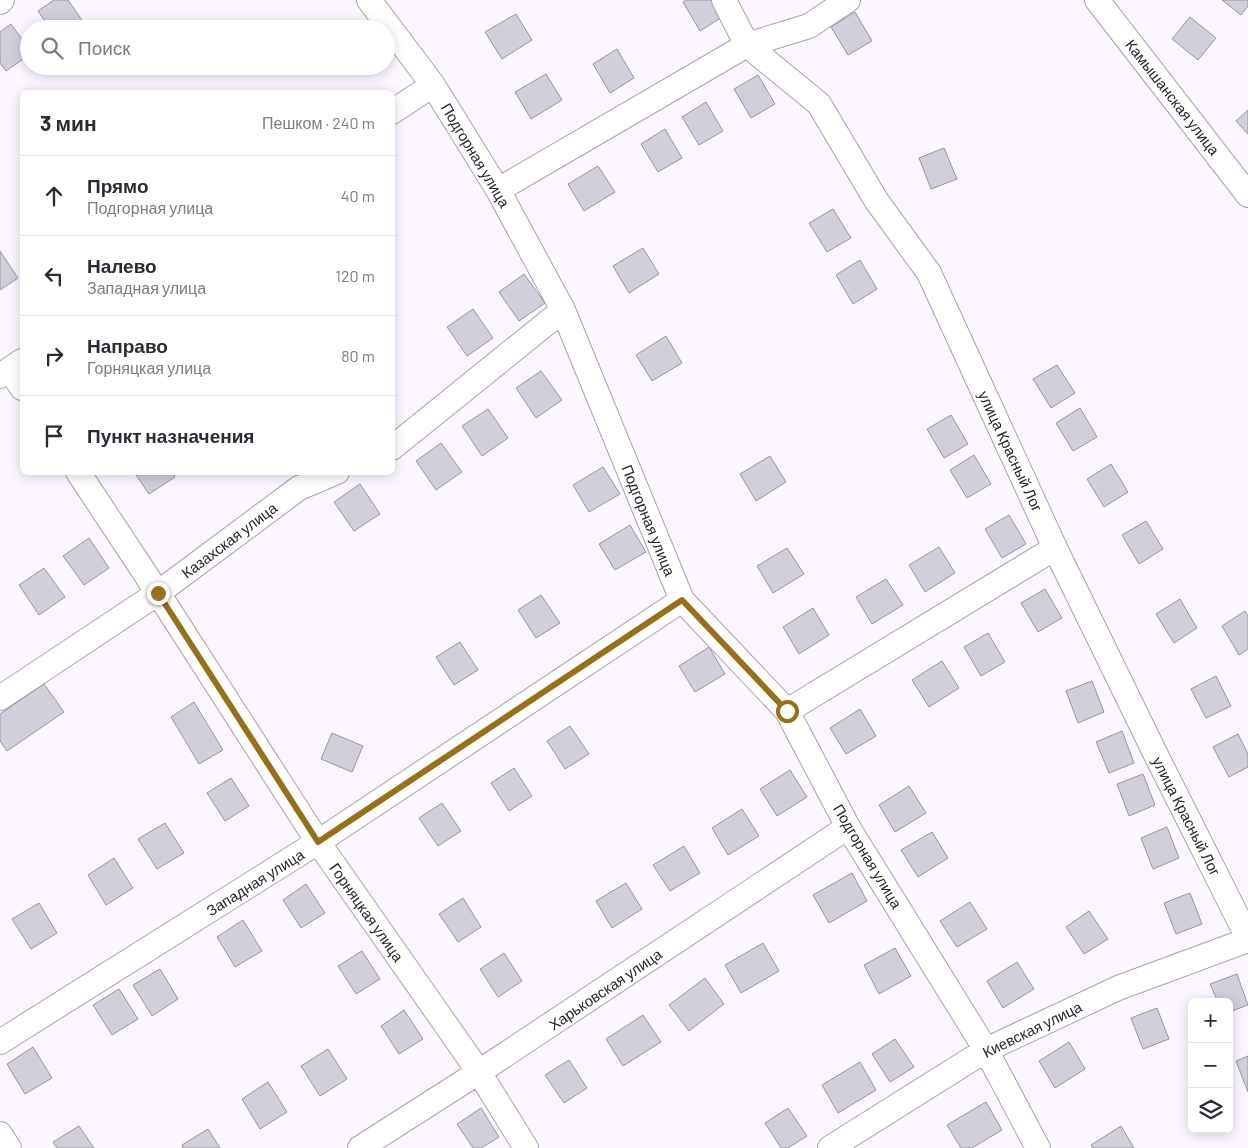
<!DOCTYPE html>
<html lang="ru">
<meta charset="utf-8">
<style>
:root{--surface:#fff;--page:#f2f2f3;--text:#2b2b33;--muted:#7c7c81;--line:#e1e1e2}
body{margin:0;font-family:Barlow,sans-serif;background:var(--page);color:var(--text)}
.controls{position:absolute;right:15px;bottom:15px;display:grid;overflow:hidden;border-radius:8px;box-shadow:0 2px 12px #0003}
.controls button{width:45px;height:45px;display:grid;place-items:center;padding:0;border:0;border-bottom:1px solid var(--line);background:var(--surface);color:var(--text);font:25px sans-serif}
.stop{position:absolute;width:15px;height:15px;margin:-11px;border:4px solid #97701a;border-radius:50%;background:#fff}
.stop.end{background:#97701a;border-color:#fff;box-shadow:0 1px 5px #0008}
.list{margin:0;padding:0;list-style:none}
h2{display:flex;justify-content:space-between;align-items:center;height:65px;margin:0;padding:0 20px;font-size:21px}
h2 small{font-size:16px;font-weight:400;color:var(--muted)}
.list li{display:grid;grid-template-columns:32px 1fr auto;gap:15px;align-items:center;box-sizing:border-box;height:80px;padding:0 20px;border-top:1px solid var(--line)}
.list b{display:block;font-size:19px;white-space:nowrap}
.list p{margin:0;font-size:16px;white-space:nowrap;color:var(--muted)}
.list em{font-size:16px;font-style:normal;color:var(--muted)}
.icon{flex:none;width:28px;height:28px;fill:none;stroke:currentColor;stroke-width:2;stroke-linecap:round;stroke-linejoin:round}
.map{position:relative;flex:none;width:1248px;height:1148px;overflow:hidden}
.search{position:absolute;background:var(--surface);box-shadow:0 2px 12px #0003;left:20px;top:20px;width:375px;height:55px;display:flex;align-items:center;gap:12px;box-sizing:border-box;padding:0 18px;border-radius:28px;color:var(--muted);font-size:19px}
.panel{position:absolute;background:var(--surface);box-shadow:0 2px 12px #0003;left:20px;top:90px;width:375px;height:385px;border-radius:8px}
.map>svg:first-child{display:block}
.building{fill:#d1cfdb;stroke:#96949f}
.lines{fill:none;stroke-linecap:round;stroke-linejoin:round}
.minor-casing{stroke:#a8a1ab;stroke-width:26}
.minor{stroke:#fff;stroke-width:24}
.route{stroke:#97701a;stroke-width:6}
.labels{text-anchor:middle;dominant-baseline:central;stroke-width:4;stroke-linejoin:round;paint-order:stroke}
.street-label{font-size:15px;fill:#282529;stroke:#fff}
</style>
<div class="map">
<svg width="1248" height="1148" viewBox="0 0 1248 1148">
<rect width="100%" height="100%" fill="#fbf6ff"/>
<!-- building -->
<path class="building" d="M54,0H68L84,23L75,29H50L38,11Z
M686,0H714L724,16L700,31L683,2Z
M1222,0H1248V6L1241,15Z
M855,12L872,41L848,55L831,27Z
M516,14L532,40L502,59L485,32Z
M1190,17L1216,38L1198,60L1172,39Z
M11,24L29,49V55L6,71L0,63V32Z
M617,49L634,78L610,93L593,64Z
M546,74L562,100L531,119L515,92Z
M758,75L775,104L751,118L734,89Z
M706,102L723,131L699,145L682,117Z
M1248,110V134L1236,121Z
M665,129L682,158L658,172L641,144Z
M944,148L957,179L931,189L919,158Z
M598,166L615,192L584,211L568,184Z
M833,209L851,238L827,252L809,223Z
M643,248L659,274L629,293L613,266Z
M0,251L18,278L0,290Z
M860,260L877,289L853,304L836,275Z
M524,274L545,303L519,321L499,292Z
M473,309L493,338L467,356L447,327Z
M666,336L682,363L652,381L636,355Z
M1057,365L1075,393L1051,408L1033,379Z
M541,371L562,400L536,418L516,388Z
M1080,408L1097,437L1073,451L1056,423Z
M488,409L508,438L482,456L462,426Z
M951,415L968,444L944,458L927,429Z
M441,443L462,472L436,490L416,461Z
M974,455L991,484L967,498L950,470Z
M770,456L786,482L756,501L740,474Z
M1111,464L1128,492L1104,507L1087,479Z
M603,467L620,494L589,512L573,485Z
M134,472H172L175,477L149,494Z
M360,484L380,514L354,531L334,502Z
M1009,515L1026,544L1002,558L985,529Z
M1146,521L1163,549L1139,564L1122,535Z
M630,525L646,552L615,570L599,544Z
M89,538L109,568L84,585L63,556Z
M939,547L955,573L925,592L909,565Z
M787,548L804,574L773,593L757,566Z
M44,568L65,597L39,615L19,585Z
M886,579L903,605L872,624L856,597Z
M1045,589L1062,618L1038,632L1021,603Z
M541,595L560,623L536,638L518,610Z
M1180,599L1197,628L1174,643L1156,614Z
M813,608L829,635L799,654L783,627Z
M1245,611L1248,616V649L1239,655L1222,626Z
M988,633L1005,662L981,676L964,647Z
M460,642L478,670L454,685L436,657Z
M709,647L725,674L695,692L679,666Z
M942,661L959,688L929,707L912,680Z
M1216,676L1231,706L1206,718L1191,689Z
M1092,681L1104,712L1078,723L1066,691Z
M44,684L64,712L7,751L0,741V714Z
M194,702L223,750L199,764L171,717Z
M860,709L876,736L846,754L830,728Z
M570,726L589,754L565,769L547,741Z
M1122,731L1134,763L1109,773L1096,742Z
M332,733L363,746L352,772L321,759Z
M1238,734L1248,754V767L1229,777L1213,747Z
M514,768L532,796L509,811L491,783Z
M790,770L807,797L777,816L760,789Z
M1143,774L1155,805L1129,816L1117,784Z
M231,778L249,806L225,821L207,793Z
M909,786L926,813L895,832L879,805Z
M442,803L461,831L438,846L419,818Z
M742,809L759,836L728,855L712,828Z
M165,823L184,853L157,869L138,839Z
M1167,827L1179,858L1153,869L1141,838Z
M932,832L948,858L918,877L901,850Z
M684,846L700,873L670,891L653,865Z
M114,858L133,888L106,905L88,875Z
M852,873L867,901L829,923L813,895Z
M626,883L642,909L612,928L596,901Z
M306,884L325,913L301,928L283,900Z
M1190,893L1202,924L1176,934L1164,903Z
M463,898L481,927L458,942L439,914Z
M970,902L987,929L957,947L940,921Z
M39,903L57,933L31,949L12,919Z
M1089,911L1108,939L1084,954L1066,927Z
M243,920L262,951L235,967L217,937Z
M763,943L779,971L741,993L725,965Z
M895,948L911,976L879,994L864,965Z
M362,951L380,979L356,994L338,966Z
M504,953L522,981L498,997L480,969Z
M1017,962L1034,989L1003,1008L987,981Z
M160,969L178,999L152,1016L133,985Z
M1237,974L1248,1005L1229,1012V1002H1218L1210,984Z
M705,978L724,1004L689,1031L669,1005Z
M119,989L138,1019L112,1035L93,1005Z
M1157,1008L1169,1039L1143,1049L1131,1018Z
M404,1010L423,1039L399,1054L381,1026Z
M643,1015L661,1042L623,1066L606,1039Z
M895,1039L914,1067L890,1082L872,1054Z
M1069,1042L1085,1069L1055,1088L1039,1061Z
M33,1047L52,1078L25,1094L7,1064Z
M328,1049L347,1079L320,1096L301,1066Z
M1248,1056V1092L1236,1061Z
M569,1060L587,1088L564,1103L545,1075Z
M860,1062L876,1090L838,1113L822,1085Z
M268,1082L287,1112L260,1129L242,1099Z
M986,1102L1002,1130L972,1148H961L947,1125Z
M481,1108L499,1137L481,1148H473L457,1124Z
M788,1108L807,1136L788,1148H781L765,1123Z
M79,1126L94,1148H57L53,1142Z
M1121,1126L1134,1148H1093L1091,1145Z
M208,1129L220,1148H183L182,1145Z"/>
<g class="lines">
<defs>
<path id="minor" d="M369,0L433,85L498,190L563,310L682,600L787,711L848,827L986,1050L1038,1148
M724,0L747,45L819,104L876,200L929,273L1055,548L1155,753L1248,938
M1097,0L1248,195
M0,2L2,0
M392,112L433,85
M498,190L747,45L809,26L848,0
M10,369L22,388
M0,376L22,361
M392,448L563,310
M78,472L158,593L318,842L479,1072L526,1148
M0,698L158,593L299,488L337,472
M787,711L1055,548
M0,1042L318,842L682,600
M0,1134L9,1148
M360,1148L479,1072L848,827
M830,1148L986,1050L1118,988L1248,940"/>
</defs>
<!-- minor casing -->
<use href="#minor" class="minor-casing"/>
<!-- minor -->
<use href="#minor" class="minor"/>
</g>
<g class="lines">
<!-- route -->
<path class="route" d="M158,593L318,842L682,600L787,711"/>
</g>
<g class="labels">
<!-- street labels -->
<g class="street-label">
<text transform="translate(1173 97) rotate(52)">Камышанская улица</text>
<text transform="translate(476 155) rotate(59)">Подгорная улица</text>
<text transform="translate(1011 451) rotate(65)">улица Красный Лог</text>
<text transform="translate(649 520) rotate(68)">Подгорная улица</text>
<text transform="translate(229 540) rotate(-37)">Казахская улица</text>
<text transform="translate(1187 816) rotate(63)">улица Красный Лог</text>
<text transform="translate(868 856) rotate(59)">Подгорная улица</text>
<text transform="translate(255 882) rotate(-32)">Западная улица</text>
<text transform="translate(367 912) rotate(55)">Горняцкая улица</text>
<text transform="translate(605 989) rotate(-34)">Харьковская улица</text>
<text transform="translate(1032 1029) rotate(-26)">Киевская улица</text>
</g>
</g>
</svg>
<div class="controls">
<button>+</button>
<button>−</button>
<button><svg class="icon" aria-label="layers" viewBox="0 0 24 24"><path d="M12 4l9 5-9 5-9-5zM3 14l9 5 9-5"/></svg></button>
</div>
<div class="stop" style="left:787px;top:711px"></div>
<div class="stop end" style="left:158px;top:593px"></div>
<div class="search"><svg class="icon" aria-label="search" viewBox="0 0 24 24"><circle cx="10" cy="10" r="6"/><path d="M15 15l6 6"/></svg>Поиск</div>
<section class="panel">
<h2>3 мин<small>Пешком · 240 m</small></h2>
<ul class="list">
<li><svg class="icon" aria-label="ahead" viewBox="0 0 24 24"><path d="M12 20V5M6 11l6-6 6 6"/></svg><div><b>Прямо</b><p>Подгорная улица</p></div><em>40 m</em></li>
<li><svg class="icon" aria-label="left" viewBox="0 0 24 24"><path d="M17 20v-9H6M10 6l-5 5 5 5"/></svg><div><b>Налево</b><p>Западная улица</p></div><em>120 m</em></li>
<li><svg class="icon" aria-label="right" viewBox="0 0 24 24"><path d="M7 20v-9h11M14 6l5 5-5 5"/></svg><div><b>Направо</b><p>Горняцкая улица</p></div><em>80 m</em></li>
<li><svg class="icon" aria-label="arrive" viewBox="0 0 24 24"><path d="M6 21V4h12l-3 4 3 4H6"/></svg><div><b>Пункт назначения</b></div></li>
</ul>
</section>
</div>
